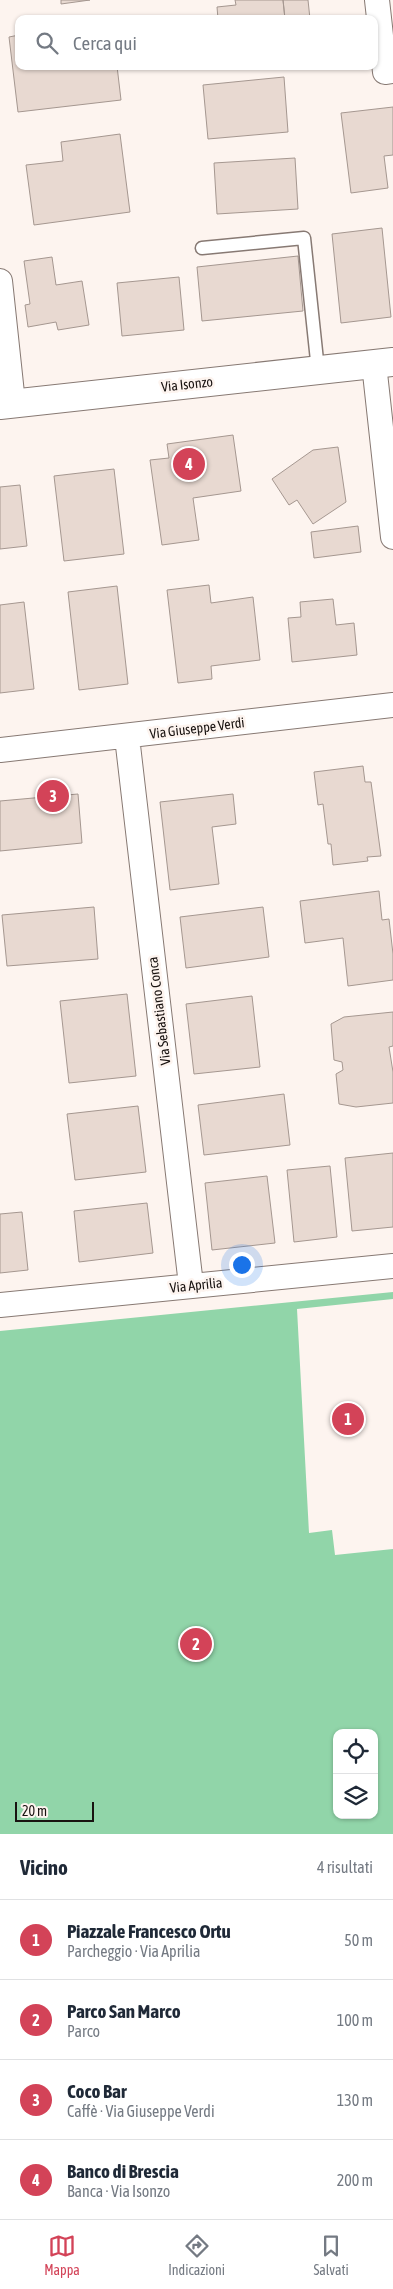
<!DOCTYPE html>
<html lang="it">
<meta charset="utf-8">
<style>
:root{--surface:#fff;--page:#f6f6f7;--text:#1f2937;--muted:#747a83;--line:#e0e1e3;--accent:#d34358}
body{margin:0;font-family:"Asap Condensed",sans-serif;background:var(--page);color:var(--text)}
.controls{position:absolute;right:15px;bottom:15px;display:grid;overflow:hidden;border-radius:10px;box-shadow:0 1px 4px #0004}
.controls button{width:45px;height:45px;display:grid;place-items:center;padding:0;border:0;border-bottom:1px solid var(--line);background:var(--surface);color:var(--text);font:25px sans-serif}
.scale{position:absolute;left:15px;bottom:12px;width:79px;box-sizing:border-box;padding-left:5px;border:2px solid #191311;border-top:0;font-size:14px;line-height:18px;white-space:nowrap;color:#191311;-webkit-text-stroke:4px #fdf4ef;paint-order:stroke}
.you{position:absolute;left:241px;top:1264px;width:18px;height:18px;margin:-12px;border:4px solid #fff;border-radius:50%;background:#1a73e8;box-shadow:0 0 0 8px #1a73e833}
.badge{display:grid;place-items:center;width:32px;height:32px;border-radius:50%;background:var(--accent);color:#fff;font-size:16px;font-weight:700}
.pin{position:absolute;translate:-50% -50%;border:2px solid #fff;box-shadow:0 1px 5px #0006}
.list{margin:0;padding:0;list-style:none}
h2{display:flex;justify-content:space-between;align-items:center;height:65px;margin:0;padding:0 20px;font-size:21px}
h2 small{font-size:16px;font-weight:400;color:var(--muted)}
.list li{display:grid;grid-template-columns:32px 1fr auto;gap:15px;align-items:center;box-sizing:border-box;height:80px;padding:0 20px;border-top:1px solid var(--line)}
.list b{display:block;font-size:19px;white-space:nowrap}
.list p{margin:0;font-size:16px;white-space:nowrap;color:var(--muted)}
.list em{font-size:16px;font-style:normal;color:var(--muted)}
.icon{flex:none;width:28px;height:28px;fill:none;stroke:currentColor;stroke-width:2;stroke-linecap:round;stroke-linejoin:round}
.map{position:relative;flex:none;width:393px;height:1834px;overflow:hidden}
.search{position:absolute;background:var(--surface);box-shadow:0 1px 4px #0004;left:15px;right:15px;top:15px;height:55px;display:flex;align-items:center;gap:12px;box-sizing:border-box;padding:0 18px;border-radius:10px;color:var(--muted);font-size:19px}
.sheet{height:385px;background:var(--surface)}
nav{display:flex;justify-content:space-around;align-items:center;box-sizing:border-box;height:70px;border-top:1px solid var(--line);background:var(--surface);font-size:14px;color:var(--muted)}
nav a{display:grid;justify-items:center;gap:2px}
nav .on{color:var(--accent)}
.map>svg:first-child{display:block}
.green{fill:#91d5a9;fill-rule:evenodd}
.building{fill:#e8d9d1;stroke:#a59790}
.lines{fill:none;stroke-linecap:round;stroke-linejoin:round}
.service-casing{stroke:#877973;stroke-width:15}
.minor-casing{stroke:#877973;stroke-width:26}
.secondary-casing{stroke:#877973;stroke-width:30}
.service{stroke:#fff;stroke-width:12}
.minor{stroke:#fff;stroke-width:24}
.secondary{stroke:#fff;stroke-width:28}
.labels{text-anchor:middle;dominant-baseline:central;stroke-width:5;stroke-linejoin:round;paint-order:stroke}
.street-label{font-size:14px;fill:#191311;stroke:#fdf4ef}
</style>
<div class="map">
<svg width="393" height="1834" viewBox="0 0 393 1834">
<rect width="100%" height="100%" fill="#fdf4ef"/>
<!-- green -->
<path class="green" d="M393,1292V1299L297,1309L309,1533L332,1530L335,1555L393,1549V1834H0V1331ZM337,1733H374V1815H337Z"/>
<!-- building -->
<path class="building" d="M61,0H90L61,4Z
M235,0H283L285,19H218L217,7L236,5Z
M283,0H308L310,19H285Z
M19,35V66H117L121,100L18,112L9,37Z
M284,77L288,132L208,139L203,85Z
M393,107V155L384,156L388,188L351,193L341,113Z
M120,134L130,212L34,225L26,165L63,161L61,142Z
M295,158L298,209L217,214L214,163Z
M382,228L391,317L341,323L332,234Z
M298,256L303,311L202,321L197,267Z
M52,257L56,285L82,281L89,325L58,330L56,322L28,327L25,305L30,304L24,261Z
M179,277L184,330L122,336L117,283Z
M233,435L241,491L193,498L199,540L162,545L150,460L169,458L167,444Z
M338,447L346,502L313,524L297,500L289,505L272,479L313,450Z
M114,469L124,554L64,561L54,476Z
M20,485L27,546L0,549V487Z
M358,526L361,552L314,558L311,532Z
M209,585L211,603L253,597L260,660L211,666L212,679L178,683L167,590Z
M117,586L128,684L79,690L68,592Z
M333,599L336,625L354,623L357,655L292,662L288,618L301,617L300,602Z
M24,602L34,689L0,693V605Z
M363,766L365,782H371L381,856L367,857L368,861L333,865L331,844H328L323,804L318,805L314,772Z
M78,794L82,843L0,851V801Z
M233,794L236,824L212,827L219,884L170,890L160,802Z
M379,891L382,920L389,919L393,954V980L348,986L343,938L305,943L300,901Z
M94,907L98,959L7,966L2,915Z
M263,907L269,957L186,968L180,917Z
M127,994L136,1076L69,1083L60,1001Z
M252,996L260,1067L194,1074L186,1004Z
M393,1012V1046L389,1047L393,1072V1103L356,1107L339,1104L336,1074L343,1070L342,1062L334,1060L331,1024L344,1017Z
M284,1094L290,1145L204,1155L198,1105Z
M138,1106L146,1172L75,1180L67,1114Z
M393,1153V1227L352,1231L345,1158Z
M330,1166L337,1237L294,1242L287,1170Z
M267,1176L275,1243L212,1250L205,1183Z
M147,1203L153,1253L79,1262L74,1211Z
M22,1212L28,1270L0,1273V1214Z"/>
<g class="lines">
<defs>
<path id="service" d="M202,248L304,238L318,370"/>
<path id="minor" d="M377,0L385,72L393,71
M0,281L13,403
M374,364L393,537
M127,737L191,1285
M0,750L393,705
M0,1305L393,1266"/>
<path id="secondary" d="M0,405L393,362"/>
</defs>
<!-- service casing -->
<use href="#service" class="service-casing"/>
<!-- minor casing -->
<use href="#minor" class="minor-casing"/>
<!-- secondary casing -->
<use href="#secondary" class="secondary-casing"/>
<!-- service -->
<use href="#service" class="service"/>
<!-- minor -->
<use href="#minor" class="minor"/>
<!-- secondary -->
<use href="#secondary" class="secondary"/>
</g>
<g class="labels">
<!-- street labels -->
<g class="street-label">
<text transform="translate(187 384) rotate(-6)">Via Isonzo</text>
<text transform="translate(197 728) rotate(-7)">Via Giuseppe Verdi</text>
<text transform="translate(159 1011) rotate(-97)">Via Sebastiano Conca</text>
<text transform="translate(196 1285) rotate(-6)">Via Aprilia</text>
</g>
</g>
</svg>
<div class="controls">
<button><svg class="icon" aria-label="locate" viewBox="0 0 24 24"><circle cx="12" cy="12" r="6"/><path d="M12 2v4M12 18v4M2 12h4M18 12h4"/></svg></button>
<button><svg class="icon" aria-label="layers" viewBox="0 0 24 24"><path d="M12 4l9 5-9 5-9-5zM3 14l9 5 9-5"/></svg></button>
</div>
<div class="scale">20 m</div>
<div class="you"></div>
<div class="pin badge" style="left:348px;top:1419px">1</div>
<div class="pin badge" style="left:196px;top:1644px">2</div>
<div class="pin badge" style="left:53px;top:796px">3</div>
<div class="pin badge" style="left:189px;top:464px">4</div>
<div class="search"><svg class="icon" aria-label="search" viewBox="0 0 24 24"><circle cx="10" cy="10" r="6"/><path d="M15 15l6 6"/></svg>Cerca qui</div>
</div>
<section class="sheet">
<h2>Vicino<small>4 risultati</small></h2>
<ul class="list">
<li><span class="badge">1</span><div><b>Piazzale Francesco Ortu</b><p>Parcheggio · Via Aprilia</p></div><em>50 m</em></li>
<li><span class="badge">2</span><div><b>Parco San Marco</b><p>Parco</p></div><em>100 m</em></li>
<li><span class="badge">3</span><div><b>Coco Bar</b><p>Caffè · Via Giuseppe Verdi</p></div><em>130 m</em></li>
<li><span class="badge">4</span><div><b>Banco di Brescia</b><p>Banca · Via Isonzo</p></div><em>200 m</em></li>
</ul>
</section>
<nav>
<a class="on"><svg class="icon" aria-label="map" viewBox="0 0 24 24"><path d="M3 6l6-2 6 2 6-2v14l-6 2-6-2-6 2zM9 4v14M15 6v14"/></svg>Mappa</a>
<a><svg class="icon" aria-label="directions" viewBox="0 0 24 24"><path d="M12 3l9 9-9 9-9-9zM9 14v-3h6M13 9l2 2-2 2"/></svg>Indicazioni</a>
<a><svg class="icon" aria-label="saved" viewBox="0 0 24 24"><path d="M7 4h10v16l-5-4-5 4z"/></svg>Salvati</a>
</nav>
